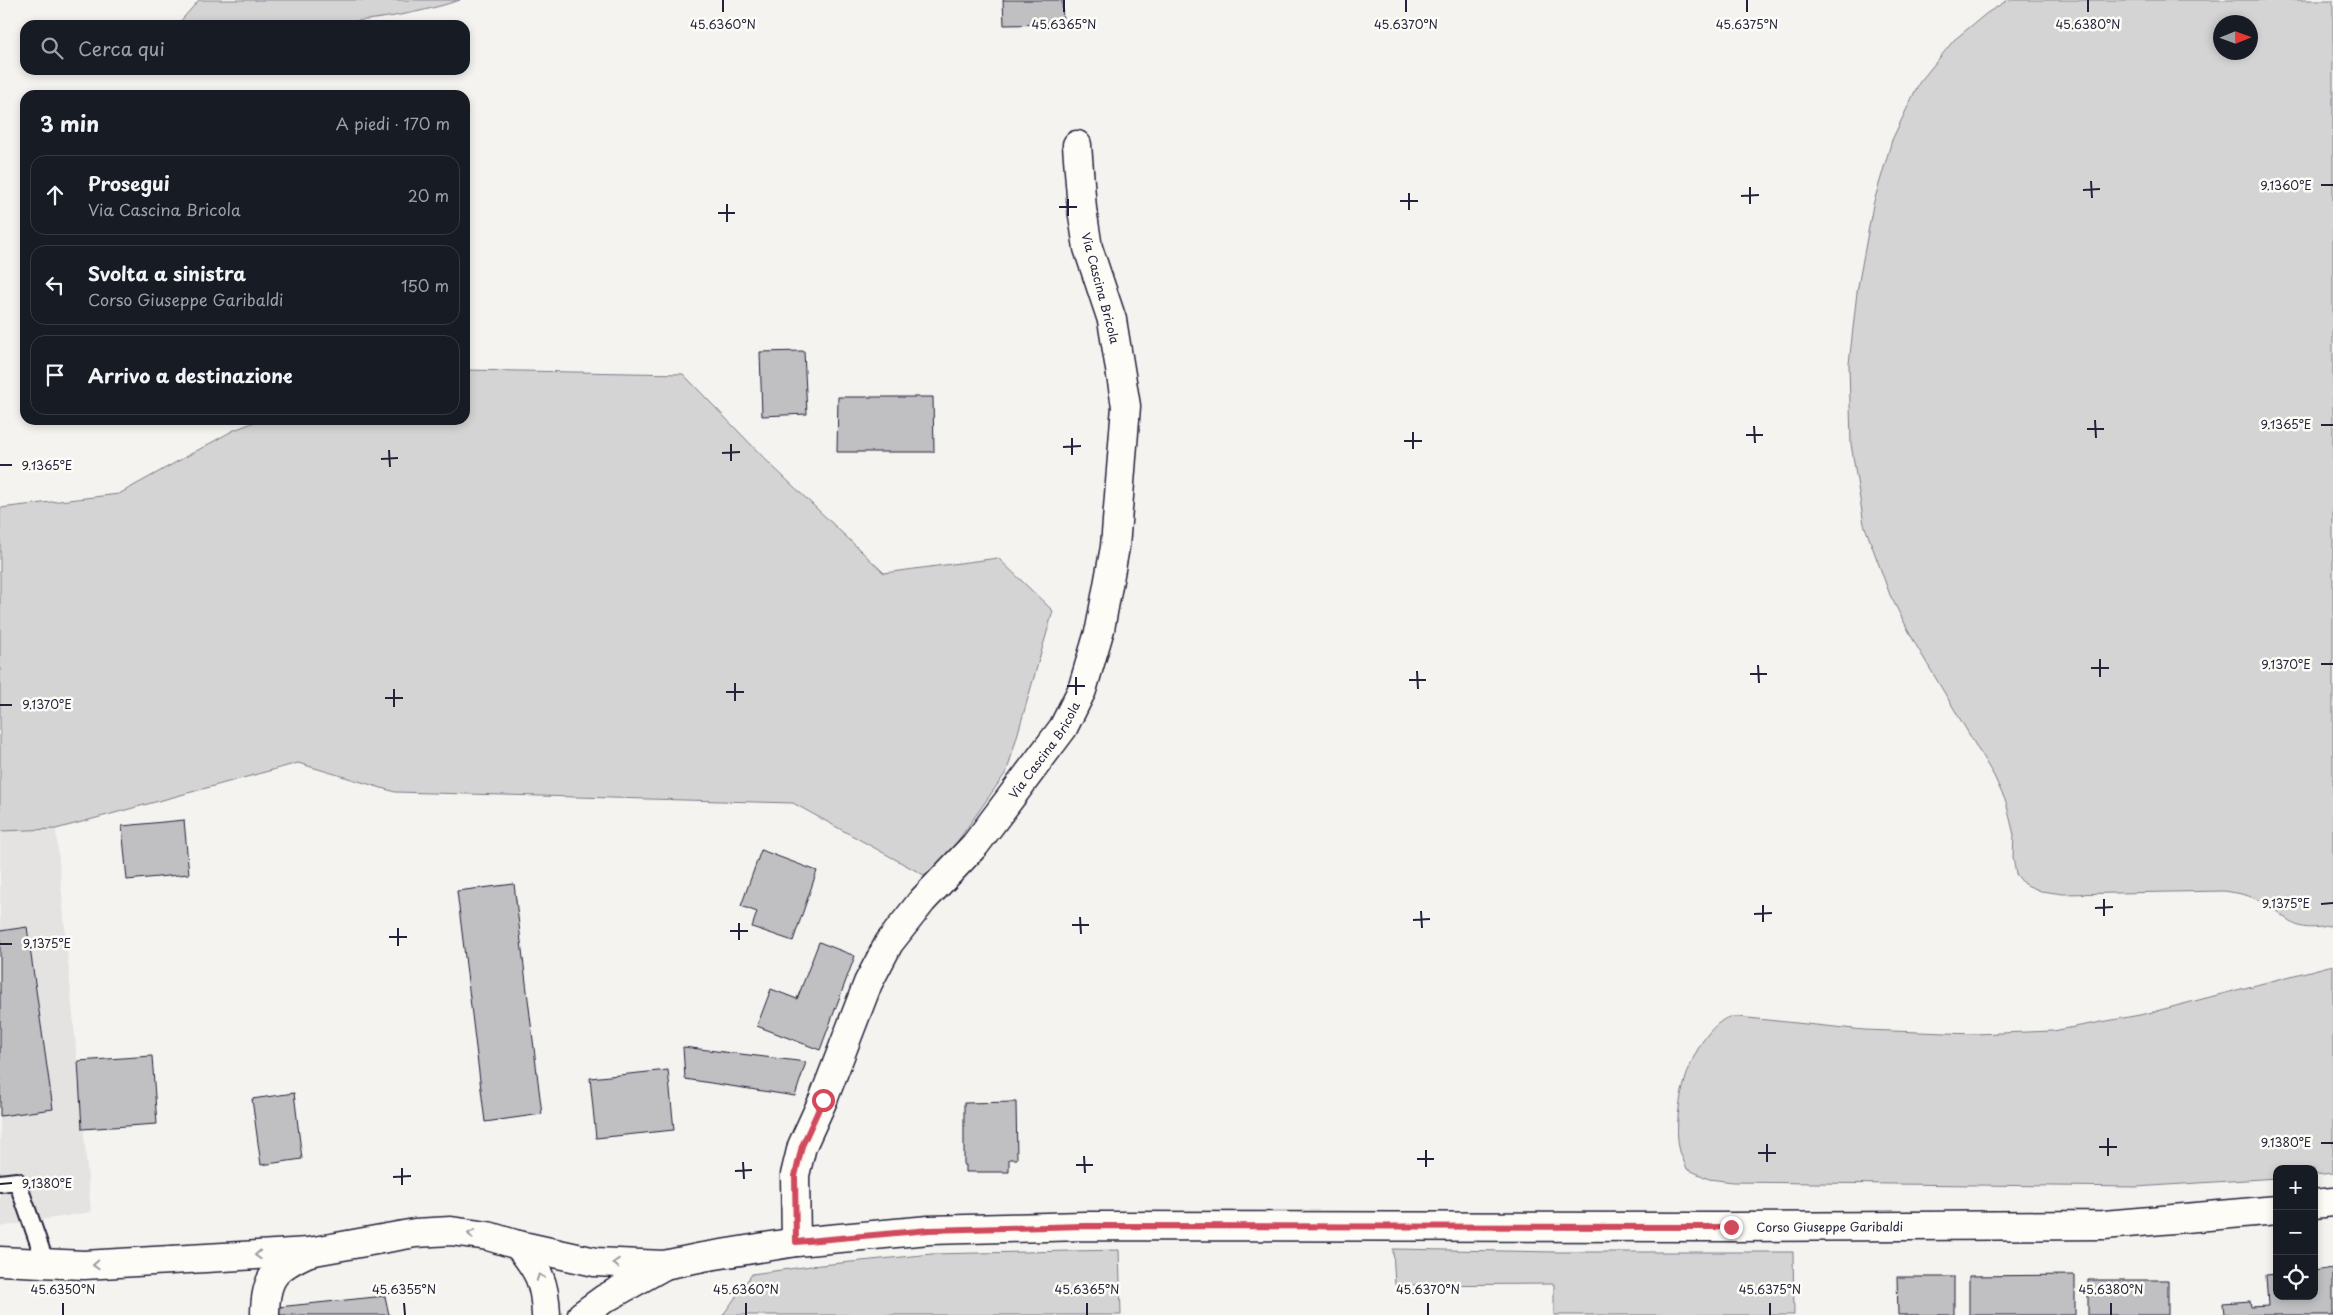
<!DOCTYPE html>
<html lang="it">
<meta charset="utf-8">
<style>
:root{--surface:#171b24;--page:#242831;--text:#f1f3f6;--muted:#9ea1a6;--line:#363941}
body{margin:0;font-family:"Playpen Sans",sans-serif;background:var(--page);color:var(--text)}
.controls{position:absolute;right:15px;bottom:15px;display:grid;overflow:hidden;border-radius:10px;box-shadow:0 2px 8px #0003}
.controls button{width:45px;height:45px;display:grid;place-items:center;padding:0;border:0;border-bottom:1px solid var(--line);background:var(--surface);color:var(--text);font:25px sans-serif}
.compass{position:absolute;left:2213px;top:15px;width:45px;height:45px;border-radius:50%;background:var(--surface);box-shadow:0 2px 8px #0003;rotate:89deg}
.stop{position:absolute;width:15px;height:15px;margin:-11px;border:4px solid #d1495b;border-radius:50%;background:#fff}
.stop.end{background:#d1495b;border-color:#fff;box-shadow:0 1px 5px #0008}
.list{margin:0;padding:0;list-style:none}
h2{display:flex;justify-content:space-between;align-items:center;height:65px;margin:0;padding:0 20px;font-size:21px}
h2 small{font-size:16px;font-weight:400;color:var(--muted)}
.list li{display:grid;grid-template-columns:32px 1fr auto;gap:15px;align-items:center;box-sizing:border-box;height:80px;margin:0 10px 10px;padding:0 10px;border:1px solid var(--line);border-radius:15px}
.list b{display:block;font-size:19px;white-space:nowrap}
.list p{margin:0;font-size:16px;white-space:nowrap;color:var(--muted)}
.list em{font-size:16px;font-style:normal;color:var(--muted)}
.icon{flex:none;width:28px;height:28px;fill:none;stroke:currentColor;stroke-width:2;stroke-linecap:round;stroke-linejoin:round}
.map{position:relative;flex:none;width:2333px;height:1315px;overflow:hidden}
.search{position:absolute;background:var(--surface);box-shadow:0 2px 8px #0003;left:20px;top:20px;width:450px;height:55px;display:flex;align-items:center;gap:12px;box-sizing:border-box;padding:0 18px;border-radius:15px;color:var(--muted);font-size:19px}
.panel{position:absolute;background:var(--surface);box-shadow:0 2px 8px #0003;left:20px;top:90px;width:450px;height:335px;border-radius:15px}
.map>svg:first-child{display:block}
.built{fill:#e4e3e2}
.green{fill:#d5d4d5;stroke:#7c7b88;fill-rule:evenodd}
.building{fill:#c0bfc2;stroke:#22223b}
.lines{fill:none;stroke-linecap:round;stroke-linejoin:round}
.service-casing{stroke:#22223b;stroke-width:20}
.minor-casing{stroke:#22223b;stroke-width:31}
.secondary-casing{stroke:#22223b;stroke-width:31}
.service{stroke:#fdfcf7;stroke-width:16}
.minor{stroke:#fdfcf7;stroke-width:28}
.secondary{stroke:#fdfcf7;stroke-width:28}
.oneway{stroke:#9a9aa2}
.route{stroke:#d1495b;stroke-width:6}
.ticks{fill:none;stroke:#22223b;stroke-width:2}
.labels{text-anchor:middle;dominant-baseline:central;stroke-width:5;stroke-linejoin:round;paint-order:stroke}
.street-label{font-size:12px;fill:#22223b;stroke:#fdfcf7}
.ticks-label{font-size:12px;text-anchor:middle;fill:#22223b;stroke:#fdfcf7;stroke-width:5;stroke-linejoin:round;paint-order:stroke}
</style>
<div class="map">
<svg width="2333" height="1315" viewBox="0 0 2333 1315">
<rect width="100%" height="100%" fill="#f4f3ef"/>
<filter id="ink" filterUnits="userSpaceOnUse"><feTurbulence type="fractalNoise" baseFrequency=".02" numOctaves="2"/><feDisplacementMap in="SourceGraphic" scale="10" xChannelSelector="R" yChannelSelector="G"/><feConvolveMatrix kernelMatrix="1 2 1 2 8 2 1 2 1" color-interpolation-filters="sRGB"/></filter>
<g filter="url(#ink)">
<!-- built -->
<path class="built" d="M56,829L91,1212L0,1227V831Z"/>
<!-- green -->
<path class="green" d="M199,0H460C373,29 269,27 178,24Z
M2008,0H2333V925C2290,934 2294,920 2262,902C2250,895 2238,893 2224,891L2063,894L2041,891L2024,884L2016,874L2013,858L2014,835L2006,802L1994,776L1916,645L1890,595L1864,524L1851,444L1849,364L1857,292L1873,205L1892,140L1919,83L1954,40L1987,13ZM2220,22H2250V52H2220Z
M465,370L683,374L766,460L884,573L998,558L1053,611L1007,771L931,879L793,803L395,792L298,763L56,829L0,831V508L119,494L234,430L260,420H465Z
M2333,965V1173L2314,1175V1169H2277V1178L2136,1187L1733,1182L1709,1179L1687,1169C1684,1161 1680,1154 1679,1147C1672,1109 1690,1041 1723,1020C1727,1017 1733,1017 1738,1017L1864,1030L1974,1034L2053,1031L2145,1014Z
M1393,1249L1556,1252H1793L1794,1315H1554V1284L1395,1285Z
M1119,1250L1121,1315H723L752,1274L811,1266L932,1254Z"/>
<!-- building -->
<path class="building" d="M1003,0H1062L1063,24L1004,25Z
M804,351L807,414L762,416L760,352Z
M838,397H933L934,452H837Z
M184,820L189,874L127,880L122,826Z
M761,850L817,871L793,941L752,927L757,912L741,906Z
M514,884L542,1114L485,1122L457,891Z
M27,927L53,1109L0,1116V931Z
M819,942L855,956L820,1050L757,1026L771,989L797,999Z
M683,1047L806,1062L795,1096L685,1079Z
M152,1056L157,1124L82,1129L78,1061Z
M668,1070L674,1130L596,1138L590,1078Z
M294,1093L302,1159L261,1165L252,1099Z
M1016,1102L1017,1159H1009V1172H966V1165H964V1103Z
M2333,1268V1315H2224L2223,1303L2250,1301L2251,1307L2268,1306L2266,1275L2277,1274V1296H2314V1271Z
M2075,1275V1315H1969V1276Z
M1897,1277H1954V1315H1898Z
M2088,1280H2168V1315H2088Z
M385,1296L389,1315H279L278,1307Z"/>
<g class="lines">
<defs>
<path id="service" d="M0,1183L17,1181L46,1264"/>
<g id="minor">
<path id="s1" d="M796,1242L795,1175L802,1146L823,1100L868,983L889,943L922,901L975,845L1063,728L1082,690L1100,629L1115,547L1126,406L1112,320L1088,248L1082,209L1077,145"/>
<path d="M265,1315C265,1277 275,1267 309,1252"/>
</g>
<g id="secondary">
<path d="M2314,1204L2333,1202"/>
<path d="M518,1245C539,1271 545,1282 546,1315"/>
<path id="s2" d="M0,1261L84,1265L309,1252L415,1233L451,1231L488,1236L518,1245L595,1262L664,1265L703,1257L796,1242L929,1230L1084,1226L1731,1227L2104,1225L2277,1210"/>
<path d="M582,1315L604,1299L663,1266"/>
</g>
</defs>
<!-- service casing -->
<use href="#service" class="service-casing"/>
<!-- minor casing -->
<use href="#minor" class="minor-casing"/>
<!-- secondary casing -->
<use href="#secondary" class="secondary-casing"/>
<!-- service -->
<use href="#service" class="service"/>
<!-- minor -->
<use href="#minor" class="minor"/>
<!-- secondary -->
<use href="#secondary" class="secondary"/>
</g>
<!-- one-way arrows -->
<defs><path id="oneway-chevron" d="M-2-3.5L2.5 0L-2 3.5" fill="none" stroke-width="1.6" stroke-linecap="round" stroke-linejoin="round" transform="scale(1.25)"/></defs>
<g class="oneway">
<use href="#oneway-chevron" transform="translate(471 1234) rotate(-171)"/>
<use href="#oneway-chevron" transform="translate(258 1255) rotate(177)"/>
<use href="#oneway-chevron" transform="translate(616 1263) rotate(-176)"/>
<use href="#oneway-chevron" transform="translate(96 1265) rotate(177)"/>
<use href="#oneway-chevron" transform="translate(540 1277) rotate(-110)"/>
</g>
</g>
<g class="lines" filter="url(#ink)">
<!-- route -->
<path class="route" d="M823,1100L802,1146L795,1176L796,1242L929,1230L1084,1226L1731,1227"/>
</g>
<!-- ticks -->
<path class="ticks" d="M723,0V12M1064,0V12M1406,0V12M1747,0V12M2088,0V12M2091,181L2092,198M2321,185H2333M1750,187V204M2083,190L2100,189M1409,193V210M1741,196L1759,195M1068,199V216M1400,201H1418M727,204V222M1059,207H1077M718,213H735M2095,420L2096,438M2321,425H2333M1754,426L1755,443M2087,429H2104M1413,432V449M1746,435H1763M1072,438V455M1404,441H1422M731,444V461M1063,447L1081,446M389,450L390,467M722,453L740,452M381,459L398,458M0,465H12M2100,659V677M2321,664H2333M1758,665L1759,683M2091,668H2109M1417,671L1418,689M1750,674H1767M1076,677V695M1409,680H1426M735,683V701M1067,686H1085M394,689V707M726,692H744M385,698H403M0,705H12M2104,899V916M2321,904L2333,903M1763,905V922M2095,908L2113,907M1421,911L1422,928M1754,914L1772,913M1080,917L1081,934M1413,920L1430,919M739,923V940M1072,925H1089M398,928V946M730,931H748M389,937H407M0,944H12M2108,1138V1156M2321,1143H2333M1767,1144V1162M2099,1147H2117M1426,1150V1167M1758,1153H1776M1084,1156L1085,1173M1417,1159H1434M743,1162L744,1179M1076,1165H1093M402,1168V1185M735,1171L752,1170M393,1177L411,1176M0,1184L12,1183M63,1303V1315M404,1303L405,1315M746,1303V1315M1087,1303V1315M1428,1303V1315M1770,1303V1315M2111,1303V1315"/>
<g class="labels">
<!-- street labels -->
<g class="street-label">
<text transform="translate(1101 288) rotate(75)">Via Cascina Bricola</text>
<text stroke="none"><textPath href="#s1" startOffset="566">Via Cascina Bricola</textPath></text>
<text stroke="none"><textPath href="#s2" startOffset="1838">Corso Giuseppe Garibaldi</textPath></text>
</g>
</g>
<g class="ticks-label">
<text x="723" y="29">45.6360°N</text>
<text x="1064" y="29">45.6365°N</text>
<text x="1406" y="29">45.6370°N</text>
<text x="1747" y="29">45.6375°N</text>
<text x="2088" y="29">45.6380°N</text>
<text x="2286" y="190">9.1360°E</text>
<text x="2286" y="429">9.1365°E</text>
<text x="47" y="470">9.1365°E</text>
<text x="2286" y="669">9.1370°E</text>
<text x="47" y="709">9.1370°E</text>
<text x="2286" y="908">9.1375°E</text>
<text x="47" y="948">9.1375°E</text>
<text x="2286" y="1147">9.1380°E</text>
<text x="47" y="1188">9.1380°E</text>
<text x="63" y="1294">45.6350°N</text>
<text x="404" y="1294">45.6355°N</text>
<text x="746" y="1294">45.6360°N</text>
<text x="1087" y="1294">45.6365°N</text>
<text x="1428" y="1294">45.6370°N</text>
<text x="1770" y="1294">45.6375°N</text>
<text x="2111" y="1294">45.6380°N</text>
</g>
</svg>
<div class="controls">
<button>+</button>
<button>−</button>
<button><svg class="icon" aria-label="locate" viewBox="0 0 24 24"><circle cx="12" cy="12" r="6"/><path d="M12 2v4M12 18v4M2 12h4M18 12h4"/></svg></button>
</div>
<svg class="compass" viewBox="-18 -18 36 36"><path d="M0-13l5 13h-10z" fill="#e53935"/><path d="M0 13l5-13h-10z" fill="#9ea1a6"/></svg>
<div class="stop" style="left:823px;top:1100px"></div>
<div class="stop end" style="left:1731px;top:1227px"></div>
<div class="search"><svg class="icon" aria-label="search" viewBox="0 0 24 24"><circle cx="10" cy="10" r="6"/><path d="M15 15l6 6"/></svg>Cerca qui</div>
<section class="panel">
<h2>3 min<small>A piedi · 170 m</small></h2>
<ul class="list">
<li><svg class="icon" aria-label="ahead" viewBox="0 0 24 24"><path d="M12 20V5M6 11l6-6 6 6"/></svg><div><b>Prosegui</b><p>Via Cascina Bricola</p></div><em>20 m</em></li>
<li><svg class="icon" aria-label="left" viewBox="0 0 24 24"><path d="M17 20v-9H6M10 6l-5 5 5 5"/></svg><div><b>Svolta a sinistra</b><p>Corso Giuseppe Garibaldi</p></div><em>150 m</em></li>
<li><svg class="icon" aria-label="arrive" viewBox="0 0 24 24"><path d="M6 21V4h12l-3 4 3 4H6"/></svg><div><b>Arrivo a destinazione</b></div></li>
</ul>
</section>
</div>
